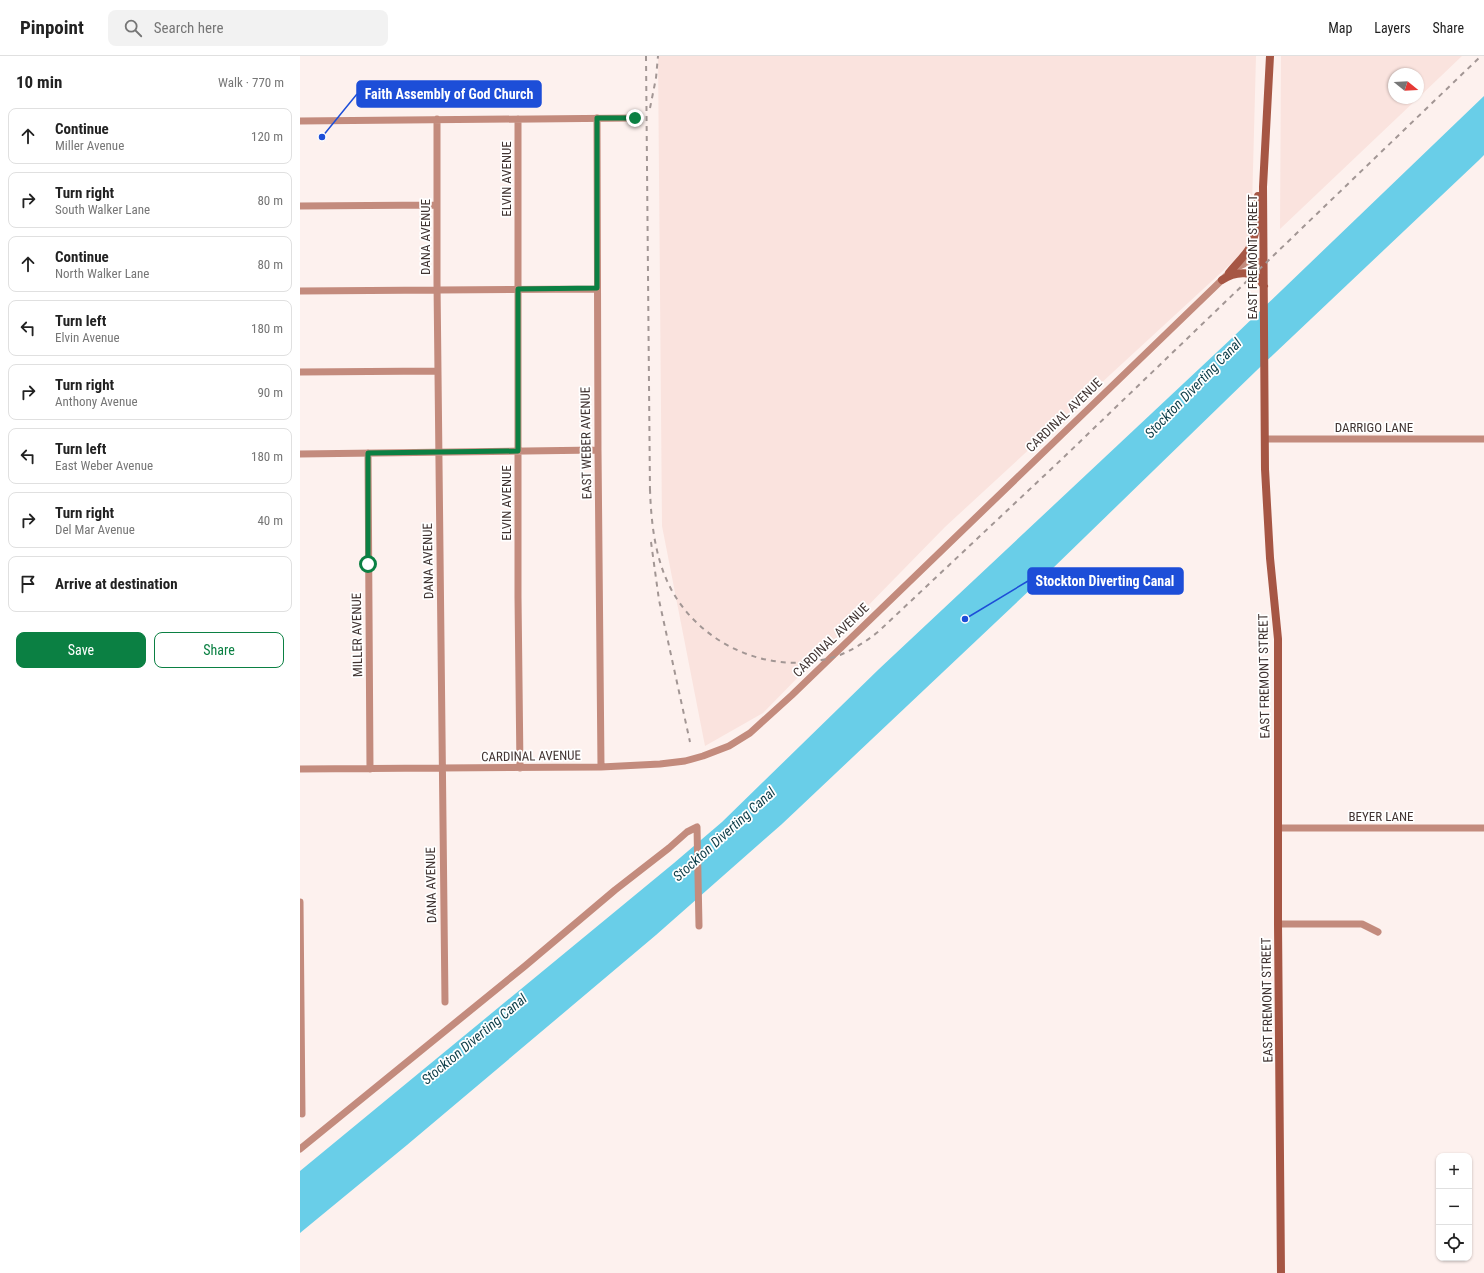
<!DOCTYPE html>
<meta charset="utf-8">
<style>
:root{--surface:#fff;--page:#f2f2f2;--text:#222;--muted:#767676;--line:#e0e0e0;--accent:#0b8043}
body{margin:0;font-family:"Roboto Condensed",sans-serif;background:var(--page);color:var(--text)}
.controls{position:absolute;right:12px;bottom:12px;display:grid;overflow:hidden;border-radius:8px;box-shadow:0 1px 3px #0004}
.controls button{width:36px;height:36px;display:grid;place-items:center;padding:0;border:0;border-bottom:1px solid var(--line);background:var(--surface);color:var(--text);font:20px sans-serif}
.compass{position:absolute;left:1088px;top:12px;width:36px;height:36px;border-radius:50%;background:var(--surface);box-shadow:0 1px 3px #0004;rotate:108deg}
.stop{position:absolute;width:12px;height:12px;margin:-9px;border:3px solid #0b8043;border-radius:50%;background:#fff}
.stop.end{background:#0b8043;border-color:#fff;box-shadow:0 1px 4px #0008}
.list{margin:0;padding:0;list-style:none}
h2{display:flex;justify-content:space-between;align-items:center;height:52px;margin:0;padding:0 16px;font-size:17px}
h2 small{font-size:13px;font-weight:400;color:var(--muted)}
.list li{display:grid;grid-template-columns:26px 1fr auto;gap:12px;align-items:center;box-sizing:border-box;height:56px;margin:0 8px 8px;padding:0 8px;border:1px solid var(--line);border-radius:8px}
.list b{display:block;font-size:15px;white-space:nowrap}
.list p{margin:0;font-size:13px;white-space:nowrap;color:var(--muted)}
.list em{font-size:13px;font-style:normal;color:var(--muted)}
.actions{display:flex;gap:8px;padding:12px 16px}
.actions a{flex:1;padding:9px 0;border:1px solid var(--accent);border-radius:8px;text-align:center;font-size:14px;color:var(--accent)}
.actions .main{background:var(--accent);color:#fff}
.icon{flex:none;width:22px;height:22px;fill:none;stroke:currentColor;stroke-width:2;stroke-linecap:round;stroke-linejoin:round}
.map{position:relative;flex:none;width:1184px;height:1217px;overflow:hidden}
header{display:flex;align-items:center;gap:24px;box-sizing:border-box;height:56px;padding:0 20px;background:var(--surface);border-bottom:1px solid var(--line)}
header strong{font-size:19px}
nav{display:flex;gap:22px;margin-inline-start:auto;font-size:14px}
.search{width:280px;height:36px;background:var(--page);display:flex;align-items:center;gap:10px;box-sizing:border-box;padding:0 14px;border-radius:8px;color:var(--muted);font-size:15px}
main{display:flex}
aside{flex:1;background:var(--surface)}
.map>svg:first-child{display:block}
.built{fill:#fae3de}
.water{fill:#69cee8}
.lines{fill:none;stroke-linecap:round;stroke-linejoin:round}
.street{stroke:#c38b7d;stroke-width:7}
.secondary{stroke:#a65644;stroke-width:8}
.rail{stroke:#a29694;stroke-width:2;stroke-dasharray:5 5;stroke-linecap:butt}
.route{stroke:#0b8043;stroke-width:5}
.labels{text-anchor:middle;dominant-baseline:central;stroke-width:3.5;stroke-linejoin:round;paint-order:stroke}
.street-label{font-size:13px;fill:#403432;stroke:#fff}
.water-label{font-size:14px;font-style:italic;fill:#0c3c47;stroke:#fff}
.leader{fill:none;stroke:#1d4ed8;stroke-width:1.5}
.callout-dot{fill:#1d4ed8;stroke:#fff;stroke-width:1.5}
.callout{fill:#1d4ed8;stroke:#1d4ed8;stroke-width:1.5}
.callout-label{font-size:14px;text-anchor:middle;font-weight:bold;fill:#fff}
</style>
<header>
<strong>Pinpoint</strong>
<div class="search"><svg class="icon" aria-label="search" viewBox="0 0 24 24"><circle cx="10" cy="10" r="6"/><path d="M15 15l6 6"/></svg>Search here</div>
<nav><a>Map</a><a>Layers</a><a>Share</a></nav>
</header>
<main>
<aside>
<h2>10 min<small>Walk · 770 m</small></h2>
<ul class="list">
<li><svg class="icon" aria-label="ahead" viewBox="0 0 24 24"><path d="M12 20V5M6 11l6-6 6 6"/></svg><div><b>Continue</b><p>Miller Avenue</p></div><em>120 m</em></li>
<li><svg class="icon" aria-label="right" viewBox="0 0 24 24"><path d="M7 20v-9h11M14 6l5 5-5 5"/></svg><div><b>Turn right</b><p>South Walker Lane</p></div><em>80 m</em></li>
<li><svg class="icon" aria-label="ahead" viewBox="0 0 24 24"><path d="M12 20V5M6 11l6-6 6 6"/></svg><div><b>Continue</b><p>North Walker Lane</p></div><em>80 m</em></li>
<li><svg class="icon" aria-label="left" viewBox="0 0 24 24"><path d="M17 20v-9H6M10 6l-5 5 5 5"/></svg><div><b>Turn left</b><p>Elvin Avenue</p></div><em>180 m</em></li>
<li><svg class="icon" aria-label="right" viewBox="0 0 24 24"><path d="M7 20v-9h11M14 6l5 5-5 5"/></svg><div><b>Turn right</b><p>Anthony Avenue</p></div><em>90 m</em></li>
<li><svg class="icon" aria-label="left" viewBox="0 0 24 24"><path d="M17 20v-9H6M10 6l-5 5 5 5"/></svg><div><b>Turn left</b><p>East Weber Avenue</p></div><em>180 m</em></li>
<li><svg class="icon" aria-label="right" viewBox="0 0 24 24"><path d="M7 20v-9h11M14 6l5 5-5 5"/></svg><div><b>Turn right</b><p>Del Mar Avenue</p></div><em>40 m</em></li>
<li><svg class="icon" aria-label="arrive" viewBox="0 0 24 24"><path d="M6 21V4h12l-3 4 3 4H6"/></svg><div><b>Arrive at destination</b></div></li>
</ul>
<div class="actions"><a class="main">Save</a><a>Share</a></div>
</aside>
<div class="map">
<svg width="1184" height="1217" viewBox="0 0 1184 1217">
<rect width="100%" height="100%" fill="#fdf1ee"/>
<!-- built -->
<path class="built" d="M358,0H956L951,189L645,471L463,657L405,690L362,470Z
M981,0H1162L1118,42V18H1094V42H1118L980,173Z"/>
<!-- water -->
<path class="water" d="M1184,40V99L1178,105L956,315L751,514L482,768L356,879L107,1089L0,1177V1115L374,807L422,766L579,613L932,282Z"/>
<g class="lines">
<!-- street -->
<path class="street" d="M297,62L298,394L301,711
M137,63V227L145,946
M218,63V541L220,712
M0,65L335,62
M0,150L137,149
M935,212L946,207L963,205
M0,235L297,233
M0,316L138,315
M965,383H1184
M68,397L70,713
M0,398L298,394
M0,713L301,711L360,708L385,705L403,700L429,690L450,677L492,639L926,220
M978,772H1184
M0,846L2,1058
M978,868H1062L1078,876
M0,1093L225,910L315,834L369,792L387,776L397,771L399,870"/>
<!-- secondary -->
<path class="secondary" d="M970,0L963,131L965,413L970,502L978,583V868L981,1217
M929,217C935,209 943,202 949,193C958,178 957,158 958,140
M922,224C935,215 956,213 964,230"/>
<!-- rail -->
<path class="rail" d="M346,0L350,438
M350,52L356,22L358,0
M350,433C351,466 355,503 371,533C403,592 476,622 540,599C554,593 567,585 579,575L764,401L1181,0
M351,486L359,544L390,686"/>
</g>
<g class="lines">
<!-- route -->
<path class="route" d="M68,508V397L218,395V233L297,232V62H335"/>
</g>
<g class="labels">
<!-- street labels -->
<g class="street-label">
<text transform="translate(206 123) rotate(-90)">ELVIN AVENUE</text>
<text transform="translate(125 181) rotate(-90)">DANA AVENUE</text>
<text transform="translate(952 201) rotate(-90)">EAST FREMONT STREET</text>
<text transform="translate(764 359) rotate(-44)">CARDINAL AVENUE</text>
<text x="1074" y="371">DARRIGO LANE</text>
<text transform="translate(286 387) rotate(-91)">EAST WEBER AVENUE</text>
<text transform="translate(206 447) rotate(-90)">ELVIN AVENUE</text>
<text transform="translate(128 505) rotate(-91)">DANA AVENUE</text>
<text transform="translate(57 579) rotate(-91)">MILLER AVENUE</text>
<text transform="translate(531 584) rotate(-44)">CARDINAL AVENUE</text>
<text transform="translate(964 620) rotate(-91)">EAST FREMONT STREET</text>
<text transform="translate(231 700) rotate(-1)">CARDINAL AVENUE</text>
<text x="1081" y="760">BEYER LANE</text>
<text transform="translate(131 829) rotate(-91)">DANA AVENUE</text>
<text transform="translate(967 944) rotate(-91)">EAST FREMONT STREET</text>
</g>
<!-- water labels -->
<g class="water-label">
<text transform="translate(893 332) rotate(-46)">Stockton Diverting Canal</text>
<text transform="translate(424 778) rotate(-42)">Stockton Diverting Canal</text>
<text transform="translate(174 983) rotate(-40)">Stockton Diverting Canal</text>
</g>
</g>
<!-- callouts -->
<path class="leader" d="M22 81L57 38M665 563L728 525"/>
<g class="callout-dot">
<circle cx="22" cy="81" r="4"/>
<circle cx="665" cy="563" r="4"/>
</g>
<g class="callout">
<rect x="57" y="25" width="184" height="26" rx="4"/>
<rect x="728" y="512" width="155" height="26" rx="4"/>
</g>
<g class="callout-label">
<text x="149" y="43">Faith Assembly of God Church</text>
<text x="805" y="530">Stockton Diverting Canal</text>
</g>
</svg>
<div class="controls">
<button>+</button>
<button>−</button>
<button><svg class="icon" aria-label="locate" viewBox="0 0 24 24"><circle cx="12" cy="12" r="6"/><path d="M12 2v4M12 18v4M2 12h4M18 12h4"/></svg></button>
</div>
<svg class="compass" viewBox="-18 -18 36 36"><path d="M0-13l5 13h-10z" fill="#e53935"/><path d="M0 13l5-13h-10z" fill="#767676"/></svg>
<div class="stop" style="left:68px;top:508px"></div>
<div class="stop end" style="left:335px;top:62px"></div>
</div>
</main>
